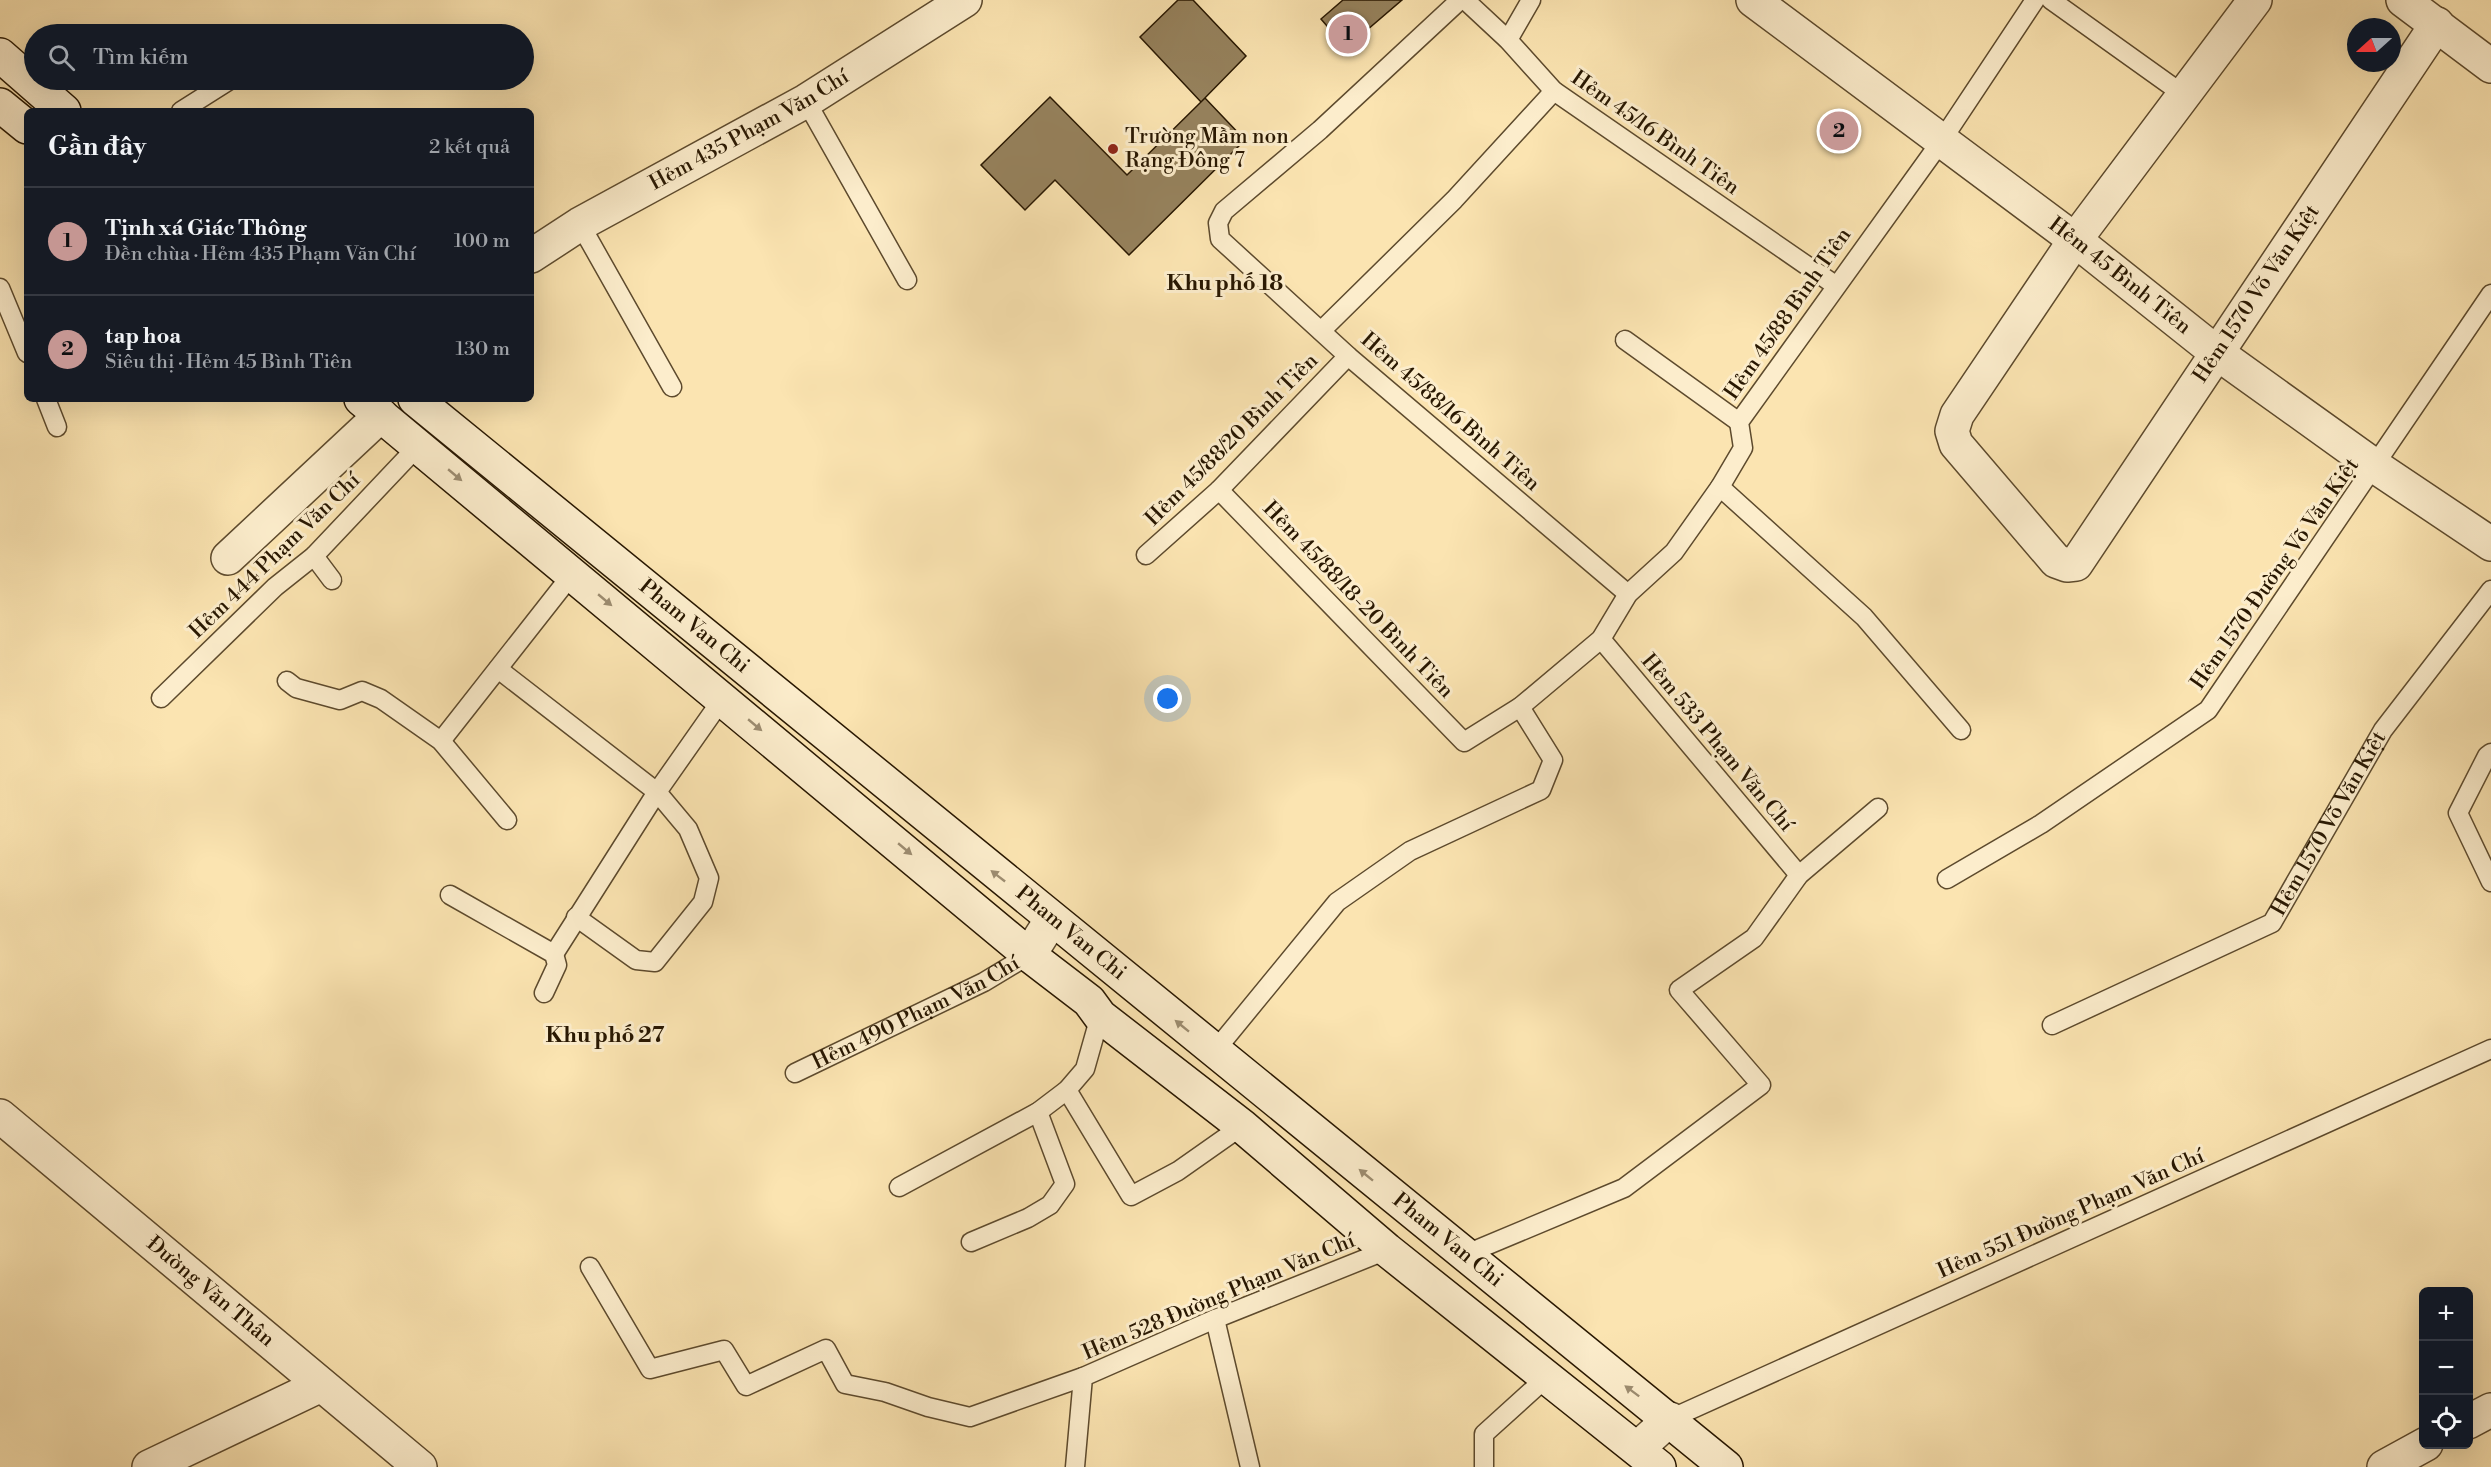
<!DOCTYPE html>
<html lang="vi">
<meta charset="utf-8">
<style>
:root{--surface:#171b24;--page:#242831;--text:#f1f3f6;--muted:#9ea1a6;--line:#363941;--accent:#c59692}
body{margin:0;font-family:"Libre Bodoni",serif;background:var(--page);color:var(--text)}
.controls{position:absolute;right:18px;bottom:18px;display:grid;overflow:hidden;border-radius:9px;box-shadow:0 6px 24px #0002}
.controls button{width:54px;height:54px;display:grid;place-items:center;padding:0;border:0;border-bottom:2px solid var(--line);background:var(--surface);color:var(--text);font:30px sans-serif}
.compass{position:absolute;left:2347px;top:18px;width:54px;height:54px;border-radius:50%;background:var(--surface);box-shadow:0 6px 24px #0002;rotate:249deg}
.you{position:absolute;left:1168px;top:699px;width:21px;height:21px;margin:-15px;border:4px solid #fff;border-radius:50%;background:#1a73e8;box-shadow:0 0 0 9px #1a73e833}
.badge{display:grid;place-items:center;width:39px;height:39px;border-radius:50%;background:var(--accent);color:#111;font-size:20px;font-weight:700}
.pin{position:absolute;translate:-50% -50%;border:3px solid #fff;box-shadow:0 2px 6px #0006}
.list{margin:0;padding:0;list-style:none}
h2{display:flex;justify-content:space-between;align-items:center;height:78px;margin:0;padding:0 24px;font-size:26px}
h2 small{font-size:20px;font-weight:400;color:var(--muted)}
.list li{display:grid;grid-template-columns:39px 1fr auto;gap:18px;align-items:center;box-sizing:border-box;height:108px;padding:0 24px;border-top:2px solid var(--line)}
.list b{display:block;font-size:22px;white-space:nowrap}
.list p{margin:0;font-size:20px;white-space:nowrap;color:var(--muted)}
.list em{font-size:20px;font-style:normal;color:var(--muted)}
.icon{flex:none;width:33px;height:33px;fill:none;stroke:currentColor;stroke-width:2;stroke-linecap:round;stroke-linejoin:round}
.map{position:relative;flex:none;width:2491px;height:1467px;overflow:hidden}
.search{position:absolute;background:var(--surface);box-shadow:0 6px 24px #0002;left:24px;top:24px;width:510px;height:66px;display:flex;align-items:center;gap:15px;box-sizing:border-box;padding:0 21px;border-radius:33px;color:var(--muted);font-size:22px}
.panel{position:absolute;background:var(--surface);box-shadow:0 6px 24px #0002;left:24px;top:108px;width:510px;height:294px;border-radius:9px}
.map>svg:first-child{display:block}
.building{fill:#96825d;stroke:#281701;stroke-width:1.5}
.lines{fill:none;stroke-linecap:round;stroke-linejoin:round}
.service-casing{stroke:#5d4a2d;stroke-width:21}
.minor-casing{stroke:#5d4a2d;stroke-width:36}
.tertiary-casing{stroke:#5d4a2d;stroke-width:36}
.secondary-casing{stroke:#281701;stroke-width:36}
.service{stroke:#fcedcc;stroke-width:18}
.minor{stroke:#fcedcc;stroke-width:33}
.tertiary{stroke:#fcedcc;stroke-width:33}
.secondary{stroke:#fcedcc;stroke-width:33}
.oneway{fill:#9d8d71}
.poi-dot{fill:#8f2418;stroke:#fcedcc;stroke-width:2}
.labels{text-anchor:middle;dominant-baseline:central;stroke-width:6;stroke-linejoin:round;paint-order:stroke}
.street-label{font-size:21px;fill:#281701;stroke:#fcedcc}
.poi-label{font-size:21px;fill:#281701;stroke:#fcedcc;text-anchor:start}
.neighbourhood-label{font-size:22px;font-weight:bold;fill:#281701;stroke:#fcedcc}
</style>
<div class="map">
<svg width="2491" height="1467" viewBox="0 0 2491 1467">
<rect width="100%" height="100%" fill="#fbe4b1"/>
<filter id="stains"><feTurbulence type="fractalNoise" baseFrequency=".00333" numOctaves="4"/><feColorMatrix values="0 0 0 0 .2 0 0 0 0 .09 0 0 0 0 .02 0 0 0 .5 -.17"/></filter>
<radialGradient id="worn" r=".72"><stop offset=".6" stop-color="#630" stop-opacity="0"/><stop offset="1" stop-color="#630" stop-opacity=".3"/></radialGradient>
<!-- building -->
<path class="building" d="M1178,0H1193L1246,56L1201,102L1140,37Z
M1343,0H1402L1346,48L1321,19Z
M1050,97L1127,175L1205,98L1245,140L1129,255L1055,180L1025,210L981,165Z"/>
<g class="lines">
<defs>
<g id="service">
<path d="M1460,0L1320,130L1224,211L1218,223L1220,239L1348,356L1628,594"/>
<path d="M1465,0L1508,40L1554,91L1835,285"/>
<path d="M2051,0L2184,95"/>
<path d="M1508,40L1531,0"/>
<path d="M806,101L907,280"/>
<path d="M181,111L230,80"/>
<path d="M580,224L672,387"/>
<path d="M0,288L27,353"/>
<path d="M1321,331L1454,200L1554,91"/>
<path d="M1625,340L1739,422"/>
<path d="M46,399L57,427"/>
<path d="M1720,487L1864,617L1961,730"/>
<path d="M1219,490L1464,742L1520,707L1601,639L1628,594L1674,552L1720,487L1743,448L1739,422L1942,140L2035,0"/>
<path d="M1146,555L1219,490L1348,356"/>
<path d="M314,556L332,580"/>
<path d="M1601,639L1799,875"/>
<path d="M498,669L657,792L688,829L709,878L703,902L655,962L636,960L576,917"/>
<path d="M287,681L296,688L340,700L362,691L381,699L441,741L507,820"/>
<path d="M161,698L275,587L314,556L419,445"/>
<path d="M441,741L573,573"/>
<path d="M2491,753L2487,756L2458,813L2491,882"/>
<path d="M1947,879L2041,824L2208,710L2491,294"/>
<path d="M450,895L554,954L557,965L544,993"/>
<path d="M554,954L657,792L723,698"/>
<path id="s1" d="M2052,1025L2272,923L2383,730L2491,590"/>
<path d="M1214,1052L1337,902L1410,851L1541,790L1553,760L1520,707"/>
<path id="s2" d="M795,1073L984,982L1029,955"/>
<path d="M1067,1090L1131,1196L1178,1171L1242,1126"/>
<path d="M899,1187L1038,1112L1067,1090L1085,1069L1100,1016"/>
<path d="M971,1242L1028,1218L1050,1205L1065,1184L1038,1112"/>
<path d="M1464,1255L1624,1188L1761,1085L1679,990L1754,938L1799,875L1878,808"/>
<path d="M590,1267L650,1369L724,1350L746,1386L826,1349L845,1384L885,1392L928,1407L970,1417L1083,1377"/>
<path d="M1215,1319L1250,1467"/>
<path d="M1670,1419L2491,1049"/>
<path d="M1075,1467L1083,1377L1215,1319L1387,1250"/>
<path d="M1484,1467V1434L1547,1377"/>
</g>
<g id="minor">
<path id="s3" d="M1753,0L2075,240L2217,353L2376,467L2491,544"/>
<path id="s4" d="M2255,0L2075,240L1957,415L1952,431L1956,444L2056,561L2067,565L2076,564L2437,24"/>
<path d="M2403,0L2491,66"/>
<path id="s5" d="M531,256L580,224L806,101L965,0"/>
<path d="M228,558L381,415"/>
<path d="M1029,955L1052,919"/>
<path d="M2468,1422L2491,1410"/>
<path d="M1637,1449L1670,1419"/>
<path d="M149,1467L321,1385"/>
<path d="M2384,1467L2426,1444"/>
</g>
<g id="tertiary">
<path id="s6" d="M0,1116L420,1467"/>
</g>
<g id="secondary">
<path d="M0,55L64,111"/>
<path d="M0,105L27,127"/>
<path d="M361,399L1029,955L1089,1001L1100,1016L1242,1126L1387,1250L1659,1467"/>
<path id="s7" d="M415,399L1726,1467"/>
</g>
</defs>
<!-- service casing -->
<use href="#service" class="service-casing"/>
<!-- minor casing -->
<use href="#minor" class="minor-casing"/>
<!-- tertiary casing -->
<use href="#tertiary" class="tertiary-casing"/>
<!-- secondary casing -->
<use href="#secondary" class="secondary-casing"/>
<!-- service -->
<use href="#service" class="service"/>
<!-- minor -->
<use href="#minor" class="minor"/>
<!-- tertiary -->
<use href="#tertiary" class="tertiary"/>
<!-- secondary -->
<use href="#secondary" class="secondary"/>
</g>
<!-- one-way arrows -->
<defs><path id="oneway-solid" d="M-6-.8H1V-3.2L6.5 0L1 3.2V.8H-6Z" transform="scale(1.5)"/></defs>
<g class="oneway">
<use href="#oneway-solid" transform="translate(455 475) rotate(40)"/>
<use href="#oneway-solid" transform="translate(605 600) rotate(40)"/>
<use href="#oneway-solid" transform="translate(755 725) rotate(40)"/>
<use href="#oneway-solid" transform="translate(905 849) rotate(40)"/>
<use href="#oneway-solid" transform="translate(998 876) rotate(-142)"/>
<use href="#oneway-solid" transform="translate(1182 1026) rotate(-141)"/>
<use href="#oneway-solid" transform="translate(1366 1175) rotate(-141)"/>
<use href="#oneway-solid" transform="translate(1632 1391) rotate(-143)"/>
</g>
<!-- markers -->
<circle class="poi-dot" cx="1113" cy="149" r="6"/>
<g class="labels">
<!-- street labels -->
<g class="street-label">
<text stroke="none"><textPath href="#s5" startOffset="252">Hẻm 435 Phạm Văn Chí</textPath></text>
<text transform="translate(1655 133) rotate(35)">Hẻm 45/16 Bình Tiên</text>
<text stroke="none"><textPath href="#s3" startOffset="459">Hẻm 45 Bình Tiên</textPath></text>
<text stroke="none"><textPath href="#s4" startOffset="1041">Hẻm 1570 Võ Văn Kiệt</textPath></text>
<text transform="translate(1788 314) rotate(-55)">Hẻm 45/88 Bình Tiên</text>
<text transform="translate(1450 412) rotate(41)">Hẻm 45/88/16 Bình Tiên</text>
<text transform="translate(1232 440) rotate(-45)">Hẻm 45/88/20 Bình Tiên</text>
<text transform="translate(275 556) rotate(-44)">Hẻm 444 Phạm Văn Chí</text>
<text transform="translate(2275 574) rotate(-55)">Hẻm 1570 Đường Võ Văn Kiệt</text>
<text transform="translate(1358 600) rotate(46)">Hẻm 45/88/18-20 Bình Tiên</text>
<text stroke="none"><textPath href="#s7" startOffset="360">Pham Van Chi</textPath></text>
<text transform="translate(1717 743) rotate(50)">Hẻm 533 Phạm Văn Chí</text>
<text stroke="none"><textPath href="#s1" startOffset="357">Hẻm 1570 Võ Văn Kiệt</textPath></text>
<text stroke="none"><textPath href="#s7" startOffset="846">Pham Van Chi</textPath></text>
<text stroke="none"><textPath href="#s2" startOffset="135">Hẻm 490 Phạm Văn Chí</textPath></text>
<text transform="translate(2071 1214) rotate(-24)">Hẻm 551 Đường Phạm Văn Chí</text>
<text stroke="none"><textPath href="#s7" startOffset="1332">Pham Van Chi</textPath></text>
<text stroke="none"><textPath href="#s6" startOffset="274">Đường Văn Thân</textPath></text>
<text transform="translate(1219 1297) rotate(-23)">Hẻm 528 Đường Phạm Văn Chí</text>
</g>
<!-- poi labels -->
<g class="poi-label">
<text x="1125" y="137">Trường Mầm non<tspan x="1125" dy="24">Rạng Đông 7</tspan></text>
</g>
<!-- neighbourhood labels -->
<g class="neighbourhood-label">
<text x="1225" y="283">Khu phố 18</text>
<text x="605" y="1035">Khu phố 27</text>
</g>
</g>
<rect width="100%" height="100%" filter="url(#stains)"/>
<rect width="100%" height="100%" fill="url(#worn)"/>
</svg>
<div class="controls">
<button>+</button>
<button>−</button>
<button><svg class="icon" aria-label="locate" viewBox="0 0 24 24"><circle cx="12" cy="12" r="6"/><path d="M12 2v4M12 18v4M2 12h4M18 12h4"/></svg></button>
</div>
<svg class="compass" viewBox="-18 -18 36 36"><path d="M0-13l5 13h-10z" fill="#e53935"/><path d="M0 13l5-13h-10z" fill="#9ea1a6"/></svg>
<div class="you"></div>
<div class="pin badge" style="left:1348px;top:34px">1</div>
<div class="pin badge" style="left:1839px;top:131px">2</div>
<div class="search"><svg class="icon" aria-label="search" viewBox="0 0 24 24"><circle cx="10" cy="10" r="6"/><path d="M15 15l6 6"/></svg>Tìm kiếm</div>
<section class="panel">
<h2>Gần đây<small>2 kết quả</small></h2>
<ul class="list">
<li><span class="badge">1</span><div><b>Tịnh xá Giác Thông</b><p>Đền chùa · Hẻm 435 Phạm Văn Chí</p></div><em>100 m</em></li>
<li><span class="badge">2</span><div><b>tap hoa</b><p>Siêu thị · Hẻm 45 Bình Tiên</p></div><em>130 m</em></li>
</ul>
</section>
</div>
